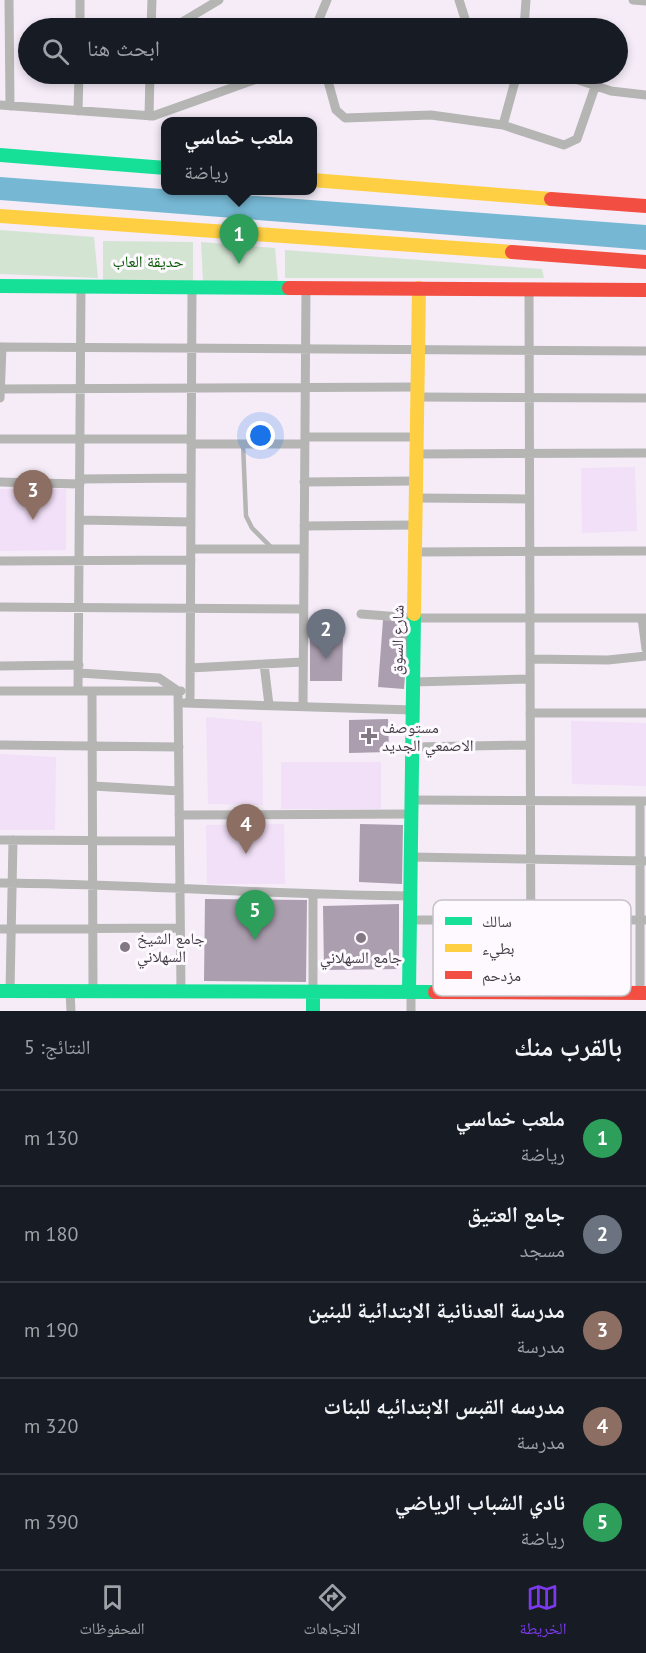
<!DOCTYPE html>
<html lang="ar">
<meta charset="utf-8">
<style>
:root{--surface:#171b24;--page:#20242c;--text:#f1f3f6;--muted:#9ea1a6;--line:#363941;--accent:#7c3aed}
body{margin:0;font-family:"PT Sans","Noto Naskh Arabic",sans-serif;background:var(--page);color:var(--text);direction:rtl}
.you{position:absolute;left:261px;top:436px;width:21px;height:21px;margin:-15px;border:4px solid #fff;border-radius:50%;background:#1a73e8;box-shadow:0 0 0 9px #1a73e833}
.badge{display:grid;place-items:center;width:39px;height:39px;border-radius:50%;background:var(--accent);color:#fff;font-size:20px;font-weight:700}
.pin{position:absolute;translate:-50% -50px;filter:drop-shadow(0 2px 3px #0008)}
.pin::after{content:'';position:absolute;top:32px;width:21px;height:18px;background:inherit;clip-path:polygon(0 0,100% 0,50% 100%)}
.popup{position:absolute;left:161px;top:117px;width:156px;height:78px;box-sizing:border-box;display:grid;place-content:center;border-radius:12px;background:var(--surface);filter:drop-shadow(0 2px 4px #0005);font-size:20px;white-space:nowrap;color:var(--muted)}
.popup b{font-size:22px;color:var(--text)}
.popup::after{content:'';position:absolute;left:50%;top:100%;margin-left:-12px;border:12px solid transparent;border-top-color:var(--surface)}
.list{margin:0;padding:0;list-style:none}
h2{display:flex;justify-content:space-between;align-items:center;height:78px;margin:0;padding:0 24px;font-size:26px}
h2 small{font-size:20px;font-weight:400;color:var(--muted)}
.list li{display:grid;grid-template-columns:39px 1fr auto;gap:18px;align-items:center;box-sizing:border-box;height:96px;padding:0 24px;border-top:2px solid var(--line)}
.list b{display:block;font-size:22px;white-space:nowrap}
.list p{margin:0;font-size:20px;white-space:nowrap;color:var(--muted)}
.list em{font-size:20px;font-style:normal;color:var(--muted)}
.icon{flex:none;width:33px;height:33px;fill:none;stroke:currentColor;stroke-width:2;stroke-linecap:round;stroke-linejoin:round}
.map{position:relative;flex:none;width:646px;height:1011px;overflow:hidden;direction:ltr}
.search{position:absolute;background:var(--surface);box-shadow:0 3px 9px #0003;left:18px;right:18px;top:18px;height:66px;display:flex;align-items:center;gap:15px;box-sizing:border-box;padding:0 21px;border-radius:33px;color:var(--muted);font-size:22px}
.sheet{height:558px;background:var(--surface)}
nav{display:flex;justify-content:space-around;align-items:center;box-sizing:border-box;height:84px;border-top:2px solid var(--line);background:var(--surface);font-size:16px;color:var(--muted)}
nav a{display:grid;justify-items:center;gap:3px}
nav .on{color:var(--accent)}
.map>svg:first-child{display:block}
.built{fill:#f2e0f8}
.green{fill:#d3e4d3}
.water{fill:#76b8d4}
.building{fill:#ab9eaf}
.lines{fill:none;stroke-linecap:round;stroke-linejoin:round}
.lane{stroke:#b5b5b4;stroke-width:4.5}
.street{stroke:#b5b5b4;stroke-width:9}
.fast{stroke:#16e098;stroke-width:14}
.slow{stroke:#ffcf43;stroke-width:14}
.jam{stroke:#f24e42;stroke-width:14}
.poi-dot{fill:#817883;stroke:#fdf9ff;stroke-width:2}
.labels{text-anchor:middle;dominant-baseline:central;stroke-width:6;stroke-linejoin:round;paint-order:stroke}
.park-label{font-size:16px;fill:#075804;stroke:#fdf9ff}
.street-label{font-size:16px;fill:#423a44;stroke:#fdf9ff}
.poi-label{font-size:16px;fill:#423a44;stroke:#fdf9ff;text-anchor:start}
.key{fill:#fdf9ff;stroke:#c5c0c7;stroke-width:1.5}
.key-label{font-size:16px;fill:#423a44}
</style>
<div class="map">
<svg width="646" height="1011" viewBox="0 0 646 1011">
<rect width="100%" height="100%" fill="#f5ecf8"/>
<!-- built -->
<path class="built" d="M635,467L637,531L582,533L581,468Z
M0,489H66V550L0,551Z
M206,717L262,722L263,805L208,804Z
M571,721L646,723V786L572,784Z
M0,754L56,757L55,830H0Z
M281,762H381V809H281Z
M284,824L285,884H207L206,825Z"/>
<!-- green -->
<path class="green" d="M0,230L94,237L98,278L0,274Z
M103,241L193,242V281L103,280Z
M201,242L275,248L278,281H203Z
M285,250L542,269L544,278H285Z"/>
<!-- water -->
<path class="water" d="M0,177L646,225V250L0,200Z"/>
<!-- building -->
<path class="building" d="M383,620L409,621L404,689L378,687Z
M310,636L343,637L342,681H310Z
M388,719L389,752L349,753V720Z
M360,824L403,825L402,884L359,882Z
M205,899L307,900L306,982L204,981Z
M399,904V969L324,970L323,906Z"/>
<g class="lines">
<!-- lane -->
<path class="lane" d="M243,444L246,516L252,528L272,548"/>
<!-- street -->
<path class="street" d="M9,0L10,106
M459,0L468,28
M633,0L646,1
M80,28V0
M151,28L152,0
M172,28L219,0
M319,28V19L327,0
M524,28L526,0
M326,74L336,110L345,118L431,115L503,125L564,145L577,139L595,87
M561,74L611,91L646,95
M0,105L153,116L271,74
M78,111L79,74
M149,116L150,74
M503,125L517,74
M529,289L531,992
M0,347L646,351
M0,389L418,387
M417,397L646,398
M0,398L2,347
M305,437H417
M0,439H191
M191,444H305
M417,454L646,453
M80,479L191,478
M0,482L80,484
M304,482L416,481
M416,498L529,499
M80,520L191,522
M304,526L416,525
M191,549H304
M415,552L646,551
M0,561L191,560
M0,607L303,609
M361,614L414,618H646
M642,618L646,649
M530,659L608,660L646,656
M264,664L269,705
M0,666L79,665
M190,668L303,662
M79,673L159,678L178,691L181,991
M413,682L530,679
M0,691H181
M78,691L81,287
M92,691L93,991
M184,703L413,710
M190,703L192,287
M303,706L306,288
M530,713H646
M0,745L179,747
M412,747L530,745
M93,786L179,791
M411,800L646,801
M179,815L411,814
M0,840L179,841
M411,857L646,861
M0,883C137,884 273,895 410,896
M409,920H646
M0,929L180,928
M10,991L13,840
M70,991L71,1011
M313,992V895
M411,992V1011
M640,993V801"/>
<!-- fast -->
<path class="fast" d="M0,155L166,168
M0,286L289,288
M0,991L435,992
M313,992V1011
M409,992L414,614"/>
<!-- slow -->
<path class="slow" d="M312,180L551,199
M0,216L512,252
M414,614L419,288"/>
<!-- jam -->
<path class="jam" d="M551,199L646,206
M512,252L646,262
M289,288L646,290
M435,992L646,993"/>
</g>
<!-- markers -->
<g class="poi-dot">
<path d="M366 727h6v6h6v6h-6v6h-6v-6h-6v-6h6z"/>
<circle cx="361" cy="938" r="6"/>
<circle cx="125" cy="947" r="6"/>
</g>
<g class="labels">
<!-- park labels -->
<g class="park-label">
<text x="148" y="261">حديقة العاب</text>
</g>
<!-- street labels -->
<g class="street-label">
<text transform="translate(397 640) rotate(-89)">شارع السوق</text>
</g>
<!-- poi labels -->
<g class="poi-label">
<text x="382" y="727">مستوصف<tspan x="382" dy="18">الاصمعي الجديد</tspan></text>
<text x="137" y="938">جامع الشيخ<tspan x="137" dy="18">السهلاني</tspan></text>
<text x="361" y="957" text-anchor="middle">جامع السهلاني</text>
</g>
</g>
<!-- legend -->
<rect x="433" y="900" width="198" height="96" rx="9" class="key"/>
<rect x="445" y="917" width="27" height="8" fill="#16e098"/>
<rect x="445" y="944" width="27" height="8" fill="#ffcf43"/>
<rect x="445" y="971" width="27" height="8" fill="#f24e42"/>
<g class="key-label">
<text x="482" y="927">سالك</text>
<text x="482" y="954">بطيء</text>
<text x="482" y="981">مزدحم</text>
</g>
</svg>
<div class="you"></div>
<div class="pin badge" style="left:239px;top:264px;background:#2e9e5b">1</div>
<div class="popup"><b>ملعب خماسي</b>رياضة</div>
<div class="pin badge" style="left:326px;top:659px;background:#6b7280">2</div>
<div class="pin badge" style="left:33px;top:520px;background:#8d6e63">3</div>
<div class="pin badge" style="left:246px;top:854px;background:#8d6e63">4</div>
<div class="pin badge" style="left:255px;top:940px;background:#2e9e5b">5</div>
<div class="search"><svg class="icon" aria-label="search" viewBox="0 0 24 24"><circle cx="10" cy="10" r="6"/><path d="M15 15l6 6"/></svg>ابحث هنا</div>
</div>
<section class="sheet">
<h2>بالقرب منك<small>النتائج: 5</small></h2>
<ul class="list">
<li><span class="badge" style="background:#2e9e5b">1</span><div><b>ملعب خماسي</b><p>رياضة</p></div><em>130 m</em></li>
<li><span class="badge" style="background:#6b7280">2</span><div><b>جامع العتيق</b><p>مسجد</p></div><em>180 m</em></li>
<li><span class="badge" style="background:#8d6e63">3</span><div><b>مدرسة العدنانية الابتدائية للبنين</b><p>مدرسة</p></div><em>190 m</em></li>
<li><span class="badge" style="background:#8d6e63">4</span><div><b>مدرسه القبس الابتدائيه للبنات</b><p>مدرسة</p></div><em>320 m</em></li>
<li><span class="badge" style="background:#2e9e5b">5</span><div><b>نادي الشباب الرياضي</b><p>رياضة</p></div><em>390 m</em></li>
</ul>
</section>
<nav>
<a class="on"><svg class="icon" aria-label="map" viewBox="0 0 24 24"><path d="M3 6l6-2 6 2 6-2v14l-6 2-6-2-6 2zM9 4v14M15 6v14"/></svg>الخريطة</a>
<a><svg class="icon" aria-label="directions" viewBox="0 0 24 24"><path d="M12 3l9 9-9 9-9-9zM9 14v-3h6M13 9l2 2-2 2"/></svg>الاتجاهات</a>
<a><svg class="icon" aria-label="saved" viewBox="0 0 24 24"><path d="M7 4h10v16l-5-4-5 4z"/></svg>المحفوظات</a>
</nav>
